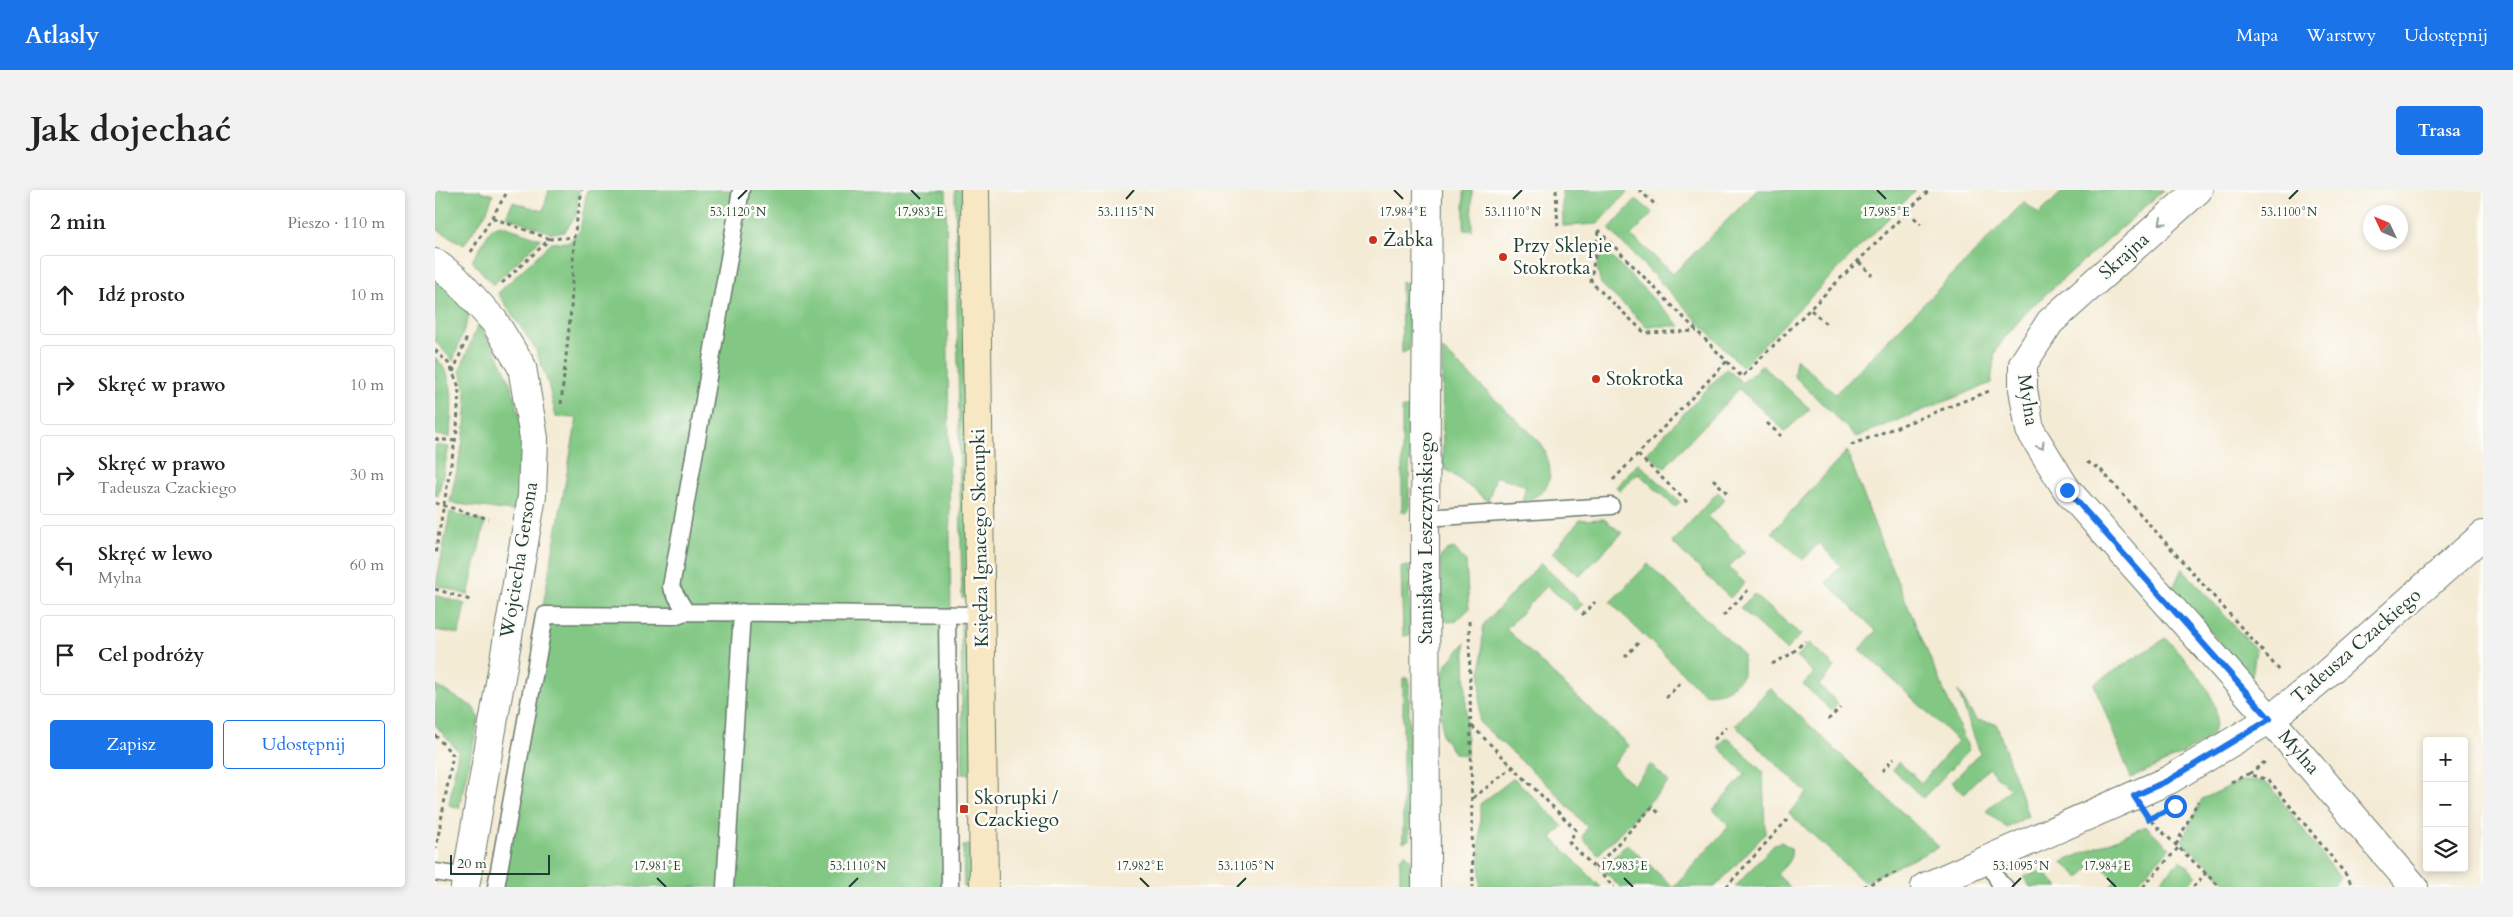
<!DOCTYPE html>
<html lang="pl">
<meta charset="utf-8">
<style>
:root{--surface:#fff;--page:#f2f2f2;--text:#222;--muted:#767676;--line:#e0e0e0;--accent:#1a73e8}
body{margin:0;font-family:Cardo,serif;background:var(--page);color:var(--text)}
.controls{position:absolute;right:15px;bottom:15px;display:grid;overflow:hidden;border-radius:5px;box-shadow:0 2px 8px #0003}
.controls button{width:45px;height:45px;display:grid;place-items:center;padding:0;border:0;border-bottom:1px solid var(--line);background:var(--surface);color:var(--text);font:25px sans-serif}
.compass{position:absolute;left:1928px;top:15px;width:45px;height:45px;border-radius:50%;background:var(--surface);box-shadow:0 2px 8px #0003;rotate:314deg}
.scale{position:absolute;left:15px;bottom:12px;width:100px;box-sizing:border-box;padding-left:5px;border:2px solid #1f3d34;border-top:0;font-size:14px;line-height:18px;white-space:nowrap;color:#1f3d34;-webkit-text-stroke:4px #fdfcf7;paint-order:stroke}
.stop{position:absolute;width:15px;height:15px;margin:-11px;border:4px solid #1a73e8;border-radius:50%;background:#fff}
.stop.end{background:#1a73e8;border-color:#fff;box-shadow:0 1px 5px #0008}
.list{margin:0;padding:0;list-style:none}
h2{display:flex;justify-content:space-between;align-items:center;height:65px;margin:0;padding:0 20px;font-size:21px}
h2 small{font-size:16px;font-weight:400;color:var(--muted)}
.list li{display:grid;grid-template-columns:32px 1fr auto;gap:15px;align-items:center;box-sizing:border-box;height:80px;margin:0 10px 10px;padding:0 10px;border:1px solid var(--line);border-radius:5px}
.list b{display:block;font-size:19px;white-space:nowrap}
.list p{margin:0;font-size:16px;white-space:nowrap;color:var(--muted)}
.list em{font-size:16px;font-style:normal;color:var(--muted)}
.actions{display:flex;gap:10px;padding:15px 20px}
.actions a{flex:1;padding:11px 0;border:1px solid var(--accent);border-radius:5px;text-align:center;font-size:18px;color:var(--accent)}
.actions .main{background:var(--accent);color:#fff}
.icon{flex:none;width:28px;height:28px;fill:none;stroke:currentColor;stroke-width:2;stroke-linecap:round;stroke-linejoin:round}
.map{position:relative;flex:none;width:2048px;height:697px;overflow:hidden;border-radius:5px}
header{display:flex;align-items:center;gap:30px;box-sizing:border-box;height:70px;padding:0 25px;background:var(--accent);color:#fff}
header strong{font-size:24px}
nav{display:flex;gap:28px;margin-inline-start:auto;font-size:18px}
.intro{display:flex;align-items:center;justify-content:space-between;box-sizing:border-box;height:120px;padding:0 30px}
h1{margin:0;font-size:35px}
.button{padding:12px 22px;border-radius:5px;background:var(--accent);color:#fff;font-size:18px;font-weight:700}
main{display:flex;gap:30px;padding:0 30px}
aside{flex:1;background:var(--surface);border-radius:5px;box-shadow:0 2px 8px #0003}
.map>svg:first-child{display:block}
.green{fill:#82c884;stroke:#50825c}
.lines{fill:none;stroke-linecap:round;stroke-linejoin:round}
.lane-casing{stroke:#6a7a6c;stroke-width:19}
.street-casing{stroke:#6a7a6c;stroke-width:30}
.secondary-casing{stroke:#6a7a6c;stroke-width:30}
.path{stroke:#6a7a6c;stroke-width:3;stroke-dasharray:4 4;stroke-linecap:butt}
.lane{stroke:#fff;stroke-width:16}
.street{stroke:#fff;stroke-width:28}
.secondary{stroke:#f7e8c3;stroke-width:28}
.oneway{stroke:#8f9e9a}
.route{stroke:#1a73e8;stroke-width:6}
.ticks{fill:none;stroke:#1f3d34;stroke-width:2}
.poi-dot{fill:#c8321e;stroke:#fdfcf7;stroke-width:2}
.labels{text-anchor:middle;dominant-baseline:central;stroke-width:5;stroke-linejoin:round;paint-order:stroke}
.poi-label{font-size:19px;fill:#1f3d34;stroke:#fdfcf7;text-anchor:start}
.street-label{font-size:19px;fill:#1f3d34;stroke:#fdfcf7}
.ticks-label{font-size:12px;text-anchor:middle;fill:#1f3d34;stroke:#fdfcf7;stroke-width:5;stroke-linejoin:round;paint-order:stroke}
</style>
<header>
<strong>Atlasly</strong>
<nav><a>Mapa</a><a>Warstwy</a><a>Udostępnij</a></nav>
</header>
<div class="intro"><h1>Jak dojechać</h1><a class="button">Trasa</a></div>
<main>
<aside>
<h2>2 min<small>Pieszo · 110 m</small></h2>
<ul class="list">
<li><svg class="icon" aria-label="ahead" viewBox="0 0 24 24"><path d="M12 20V5M6 11l6-6 6 6"/></svg><div><b>Idź prosto</b></div><em>10 m</em></li>
<li><svg class="icon" aria-label="right" viewBox="0 0 24 24"><path d="M7 20v-9h11M14 6l5 5-5 5"/></svg><div><b>Skręć w prawo</b></div><em>10 m</em></li>
<li><svg class="icon" aria-label="right" viewBox="0 0 24 24"><path d="M7 20v-9h11M14 6l5 5-5 5"/></svg><div><b>Skręć w prawo</b><p>Tadeusza Czackiego</p></div><em>30 m</em></li>
<li><svg class="icon" aria-label="left" viewBox="0 0 24 24"><path d="M17 20v-9H6M10 6l-5 5 5 5"/></svg><div><b>Skręć w lewo</b><p>Mylna</p></div><em>60 m</em></li>
<li><svg class="icon" aria-label="arrive" viewBox="0 0 24 24"><path d="M6 21V4h12l-3 4 3 4H6"/></svg><div><b>Cel podróży</b></div></li>
</ul>
<div class="actions"><a class="main">Zapisz</a><a>Udostępnij</a></div>
</aside>
<div class="map">
<svg width="2048" height="697" viewBox="0 0 2048 697">
<rect width="100%" height="100%" fill="#fdfcf7"/>
<filter id="ink" filterUnits="userSpaceOnUse"><feTurbulence type="fractalNoise" baseFrequency=".02" numOctaves="2"/><feDisplacementMap in="SourceGraphic" scale="10" xChannelSelector="R" yChannelSelector="G"/><feConvolveMatrix kernelMatrix="1 2 1 2 8 2 1 2 1" color-interpolation-filters="sRGB"/></filter>
<filter id="wash" filterUnits="userSpaceOnUse"><feTurbulence type="fractalNoise" baseFrequency=".0096" numOctaves="4" result="noise"/><feDisplacementMap in="SourceGraphic" scale="20" xChannelSelector="R" yChannelSelector="G"/><feGaussianBlur stdDeviation="1.12" result="paint"/><feColorMatrix in="noise" values="0 0 0 0 0 0 0 0 0 0 0 0 0 0 0 0 0 1.4 0 .05"/><feComposite in="paint" operator="in"/></filter>
<g filter="url(#wash)">
<rect width="100%" height="100%" fill="#f4ebd5"/>
<!-- green -->
<path class="green" d="M0,0H42L58,5L52,21L29,55L0,38Z
M114,0H144L141,26L129,42L116,43L71,26L78,12L108,21Z
M152,0H511L519,697H57L142,228L121,227L113,193L101,160L63,103L116,53L134,52L145,40Z
M520,0H527L534,408H527Z
M1029,0H1037V41L1029,40Z
M1127,0H1194L1162,34L1128,36Z
M1322,0H1481L1307,177L1174,39L1201,9L1218,23L1196,45L1238,84Z
M1629,0H1729L1594,119L1571,146L1560,162L1556,193L1421,247L1359,186L1361,168L1400,204L1589,12L1604,24Z
M66,35L106,49L58,95L37,71L57,38Z
M1167,57L1245,136H1211L1166,94L1162,77Z
M0,87L35,123L18,171L0,151Z
M966,91L974,95V160L967,163Z
M43,134C69,169 84,208 88,251C90,271 86,293 86,313L77,321L15,313C22,274 41,217 25,180Z
M1007,159L1105,252C1120,277 1121,304 1087,311L1091,296L1061,286L1053,311L1008,277Z
M0,167C23,189 16,218 15,247L0,245Z
M1327,175L1375,219L1350,241L1304,199L1229,278L1212,263L1292,178L1307,193Z
M967,218H975L974,320L971,322H967Z
M0,255L14,257L3,306L0,305Z
M1412,261L1447,355L1534,560L1488,608L1458,580L1464,572L1486,593L1523,551L1425,459L1441,441L1391,392L1406,376L1384,353L1368,370L1337,342Z
M1203,273L1245,312L1240,317L1203,283L1185,301L1181,297Z
M1283,302L1290,309L1273,327L1310,361L1294,377L1310,393L1295,408L1237,352Z
M15,322L50,332L33,405L1,395Z
M1169,329L1187,343L1145,386L1117,363L1145,330Z
M1019,358L1031,372L1034,419L1022,431L1013,432L1007,428L1005,367L1012,360Z
M1106,373L1148,414L1141,421L1112,396L1071,439L1194,556L1177,575L1198,595L1216,574L1234,592L1163,665L1147,648L1152,637L1115,597L1044,532L1048,435Z
M1213,374L1308,464V485C1295,501 1290,503 1269,504L1175,412Z
M974,376L975,445L968,446L966,377Z
M1747,378L1821,460L1817,487L1737,401Z
M1319,404L1366,445L1351,460L1305,418Z
M0,405L30,414L24,444L0,440Z
M534,433L537,584H528L526,434Z
M1731,448C1749,469 1796,513 1777,544C1768,557 1712,580 1696,588L1659,494Z
M1030,453L1032,566L1019,563L1007,545L1006,488L1011,475Z
M1374,453L1400,477L1384,495L1403,513L1396,520L1368,494L1379,483L1362,467Z
M968,488H974V650L968,652Z
M0,495L38,517L44,528L24,618L14,615L23,561L0,535Z
M1335,498L1504,657L1429,692L1354,623L1372,603L1300,535Z
M1523,501L1541,530L1561,533L1593,626L1572,638L1551,621L1575,599L1553,578L1529,604L1517,592L1545,563Z
M1292,547L1328,582L1330,644L1280,697H1185L1167,679L1192,654L1238,697L1294,636L1278,620L1310,584L1283,557Z
M1079,588L1128,636L1117,648L1166,697H1045V614Z
M1806,591H1827L1836,597L1905,688L1897,697H1796L1747,651L1767,609Z
M1711,636L1735,658L1698,697H1675L1681,690L1660,670L1645,688L1627,672Z
M1346,652L1356,658C1358,670 1350,676 1342,684L1355,697H1300L1339,654Z
M536,655L537,697H529L528,656Z
M970,663L975,668V697H965V669Z
M1745,670L1762,686L1751,697H1719Z
M1607,681L1624,697H1595L1589,687Z"/>
</g>
<g filter="url(#ink)">
<g class="lines">
<defs>
<path id="lane" d="M306,0L236,397L251,422L547,425
M990,328L1176,316
M512,425L515,697
M1553,670L1564,692L1570,697
M0,682L32,687
M61,697L110,425L239,426L251,422
M290,697L307,422"/>
<path id="street" d="M1763,0L1615,132L1588,174V199L1595,240L1632,300L1835,529L1979,697
M0,73L21,89L59,131L87,177L99,248L97,306L30,697
M991,697L990,328L993,0
M1490,697L1734,590L1835,529L1880,494L2048,345"/>
<path id="secondary" d="M540,0L549,697"/>
</defs>
<!-- lane casing -->
<use href="#lane" class="lane-casing"/>
<!-- street casing -->
<use href="#street" class="street-casing"/>
<!-- secondary casing -->
<use href="#secondary" class="secondary-casing"/>
<!-- path -->
<path class="path" d="M1121,0L1123,40
M1204,0L1222,16
M1473,22L1486,34
M58,28L115,49
M1163,40L1307,187L1494,0
M1163,41L1156,92L1210,143L1262,141
M36,62L71,4
M1424,72L1437,85
M67,93L115,49L139,47L147,0
M1376,120L1391,134
M0,160L14,174L24,197L22,240L0,365
M18,182L32,147
M126,214L136,119L139,47
M1332,233L1346,246
M0,249L20,251
M1416,255L1557,200
M1203,265L1254,314
M1652,272L1666,280L1846,482
M1278,289L1292,303
M1178,290L1292,171
M0,313L54,329
M0,399L35,410
M1147,425L1160,412
M1288,426L1314,399
M1034,431L1038,697
M1190,467L1203,453
M1337,474L1356,464L1370,451
M1231,508L1245,493
M1393,530L1405,518
M1037,536L1141,640L1134,652L1179,697
M0,545L18,565L1,658
M1279,550L1291,537
M1447,581L1459,568
M1814,584L1831,571
M1796,592L1813,584L1834,590L1912,686L1918,697
M1038,608L1078,577
M1716,631L1785,697
M1741,655L1763,611
M1160,678L1217,617L1224,623
M1291,697L1352,630
M1428,697L1464,681
M1708,697L1744,657
M1758,697L1771,683"/>
<!-- lane -->
<use href="#lane" class="lane"/>
<!-- street -->
<use href="#street" class="street"/>
<!-- secondary -->
<use href="#secondary" class="secondary"/>
</g>
<!-- one-way arrows -->
<defs><path id="oneway-chevron" d="M-2-3.5L2.5 0L-2 3.5" fill="none" stroke-width="1.6" stroke-linecap="round" stroke-linejoin="round" transform="scale(1.25)"/></defs>
<g class="oneway">
<use href="#oneway-chevron" transform="translate(1727 32) rotate(138)"/>
<use href="#oneway-chevron" transform="translate(1606 256) rotate(59)"/>
</g>
</g>
<g class="lines" filter="url(#ink)">
<!-- route -->
<path class="route" d="M1632,300L1835,529L1734,590L1699,606L1714,629L1740,616"/>
</g>
<!-- ticks -->
<path class="ticks" d="M476,0L485,9M959,0L968,9M1442,0L1451,9M303,9L312,0M691,9L699,0M1078,9L1087,0M1854,9L1863,0M222,688L231,697M705,688L714,697M1189,688L1198,697M1672,688L1681,697M414,697L423,688M802,697L811,688M1577,697L1586,688"/>
<!-- markers -->
<g class="poi-dot">
<circle cx="938" cy="50" r="5"/>
<circle cx="1068" cy="67" r="5"/>
<circle cx="1161" cy="189" r="5"/>
<rect x="524" y="614" width="10" height="10" rx="2.5"/>
</g>
<g class="labels">
<!-- poi labels -->
<g class="poi-label">
<text x="948" y="50">Żabka</text>
<text x="1078" y="56">Przy Sklepie<tspan x="1078" dy="22">Stokrotka</tspan></text>
<text x="1171" y="189">Stokrotka</text>
<text x="539" y="608">Skorupki /<tspan x="539" dy="22">Czackiego</tspan></text>
</g>
<!-- street labels -->
<g class="street-label">
<text transform="translate(1689 66) rotate(-42)">Skrajna</text>
<text transform="translate(1593 210) rotate(81)">Mylna</text>
<text transform="translate(545 348) rotate(-91)">Księdza Ignacego Skorupki</text>
<text transform="translate(991 348) rotate(-90)">Stanisława Leszczyńskiego</text>
<text transform="translate(84 370) rotate(-81)">Wojciecha Gersona</text>
<text transform="translate(1921 456) rotate(-41)">Tadeusza Czackiego</text>
<text transform="translate(1864 562) rotate(49)">Mylna</text>
</g>
</g>
<g class="ticks-label">
<text x="485" y="26">17.983°E</text>
<text x="968" y="26">17.984°E</text>
<text x="1451" y="26">17.985°E</text>
<text x="303" y="26">53.1120°N</text>
<text x="691" y="26">53.1115°N</text>
<text x="1078" y="26">53.1110°N</text>
<text x="1854" y="26">53.1100°N</text>
<text x="423" y="680">53.1110°N</text>
<text x="811" y="680">53.1105°N</text>
<text x="1586" y="680">53.1095°N</text>
<text x="222" y="680">17.981°E</text>
<text x="705" y="680">17.982°E</text>
<text x="1189" y="680">17.983°E</text>
<text x="1672" y="680">17.984°E</text>
</g>
</svg>
<div class="controls">
<button>+</button>
<button>−</button>
<button><svg class="icon" aria-label="layers" viewBox="0 0 24 24"><path d="M12 4l9 5-9 5-9-5zM3 14l9 5 9-5"/></svg></button>
</div>
<svg class="compass" viewBox="-18 -18 36 36"><path d="M0-13l5 13h-10z" fill="#e53935"/><path d="M0 13l5-13h-10z" fill="#767676"/></svg>
<div class="scale">20 m</div>
<div class="stop" style="left:1740px;top:616px"></div>
<div class="stop end" style="left:1632px;top:300px"></div>
</div>
</main>
